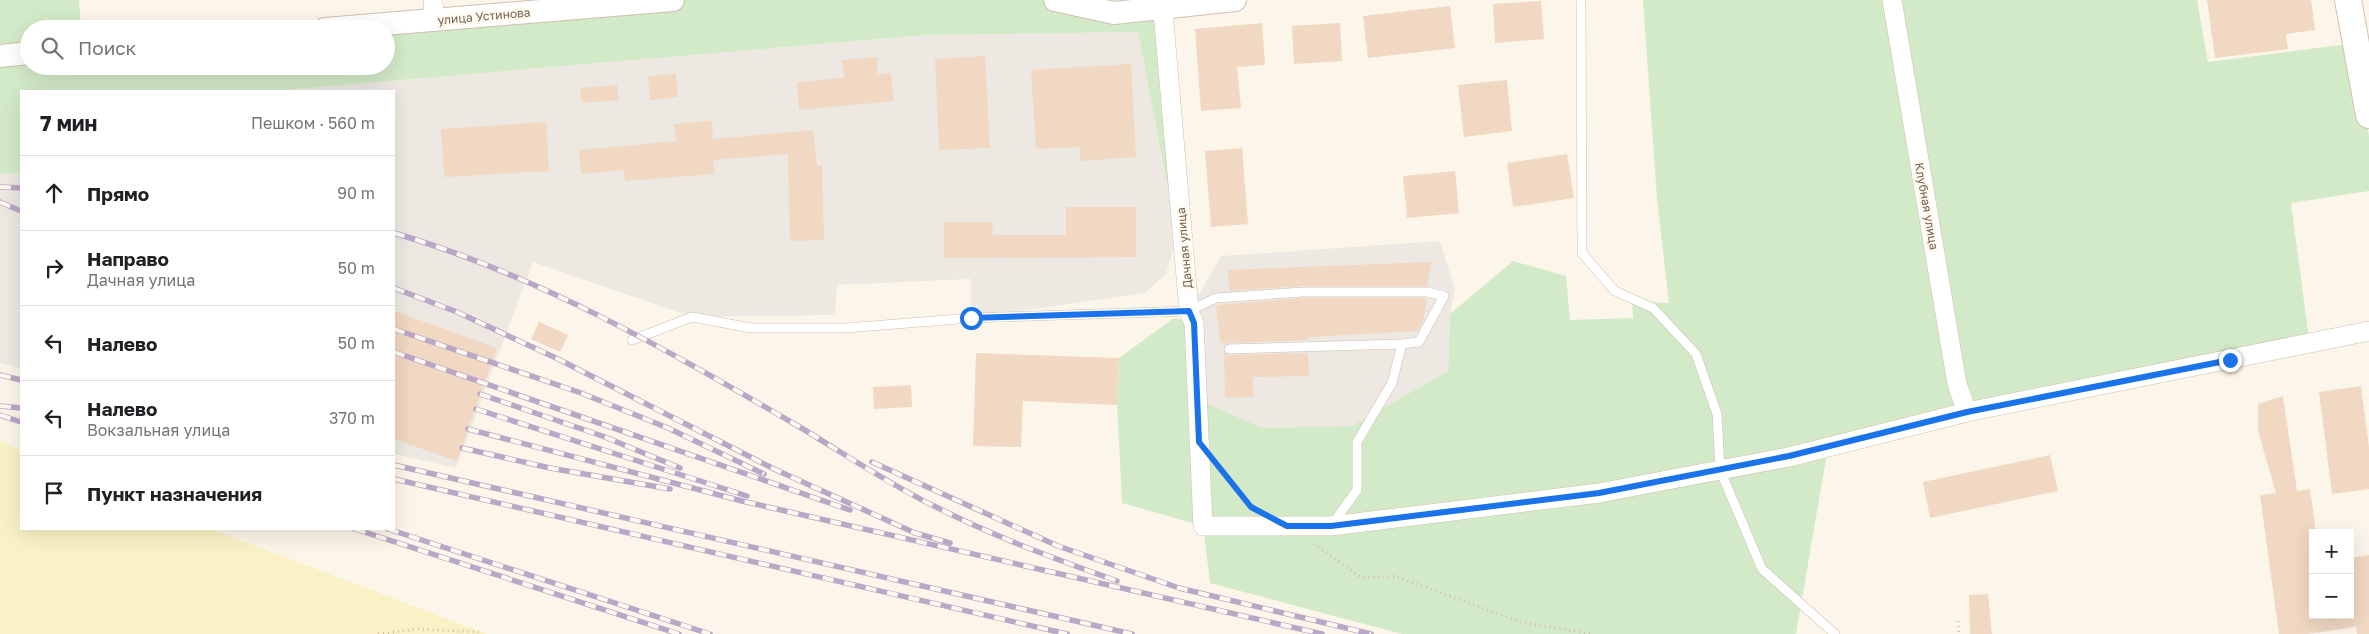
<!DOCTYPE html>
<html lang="ru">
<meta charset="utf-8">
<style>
:root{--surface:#fff;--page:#f2f2f2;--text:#202124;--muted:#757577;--line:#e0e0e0}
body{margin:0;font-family:"Golos Text",sans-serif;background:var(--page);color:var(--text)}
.controls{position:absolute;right:15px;bottom:15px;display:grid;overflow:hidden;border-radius:0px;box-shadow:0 5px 20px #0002}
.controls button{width:45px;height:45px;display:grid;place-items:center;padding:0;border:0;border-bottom:1px solid var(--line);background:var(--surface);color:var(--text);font:25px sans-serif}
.stop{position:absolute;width:15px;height:15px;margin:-11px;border:4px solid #1a73e8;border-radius:50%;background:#fff}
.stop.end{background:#1a73e8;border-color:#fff;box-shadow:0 1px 5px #0008}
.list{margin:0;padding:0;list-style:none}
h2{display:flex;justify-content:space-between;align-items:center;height:65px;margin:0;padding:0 20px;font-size:21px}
h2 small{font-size:16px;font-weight:400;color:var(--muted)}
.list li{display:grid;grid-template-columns:32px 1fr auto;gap:15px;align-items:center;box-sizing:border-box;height:75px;padding:0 20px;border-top:1px solid var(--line)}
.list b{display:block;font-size:19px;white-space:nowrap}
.list p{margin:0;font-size:16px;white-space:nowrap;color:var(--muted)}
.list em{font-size:16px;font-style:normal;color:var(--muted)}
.icon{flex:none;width:28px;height:28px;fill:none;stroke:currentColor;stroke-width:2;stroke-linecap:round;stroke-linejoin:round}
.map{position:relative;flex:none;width:2369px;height:634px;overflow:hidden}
.search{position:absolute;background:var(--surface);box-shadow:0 5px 20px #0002;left:20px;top:20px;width:375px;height:55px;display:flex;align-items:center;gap:12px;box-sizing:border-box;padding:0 18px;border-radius:28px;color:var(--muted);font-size:19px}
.panel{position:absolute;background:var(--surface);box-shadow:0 5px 20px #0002;left:20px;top:90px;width:375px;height:440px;border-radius:0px}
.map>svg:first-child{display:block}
.industrial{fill:#ede8e2}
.green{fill:#d3eac8}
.sand{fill:#faf2c6}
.building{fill:#f0d8c2}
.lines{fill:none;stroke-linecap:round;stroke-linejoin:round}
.service-casing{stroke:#cebfaf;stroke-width:10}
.minor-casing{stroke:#cebfaf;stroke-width:20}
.tertiary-casing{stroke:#cebfaf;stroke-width:24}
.secondary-casing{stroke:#d3c1af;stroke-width:28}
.path{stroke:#d6bba5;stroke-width:3;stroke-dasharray:1 4;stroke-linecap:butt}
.service{stroke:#fff;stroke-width:9}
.minor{stroke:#fff;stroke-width:19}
.tertiary{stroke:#fff;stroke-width:22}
.secondary{stroke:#fff;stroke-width:26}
.rail-casing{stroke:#baa7c6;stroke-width:5.5}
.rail{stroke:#fefaf0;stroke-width:4;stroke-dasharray:11;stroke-linecap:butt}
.route{stroke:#1a73e8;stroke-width:6}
.labels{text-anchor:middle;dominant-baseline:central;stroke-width:5;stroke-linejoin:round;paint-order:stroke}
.street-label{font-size:12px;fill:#765f4d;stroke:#fefaf0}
</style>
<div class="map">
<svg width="2369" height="634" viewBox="0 0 2369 634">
<rect width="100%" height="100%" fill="#fcf6ea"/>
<!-- industrial -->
<path class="industrial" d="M1138,32L1177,236L1166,274L1145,293L971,318V279L837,285L835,315L692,317L533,262L456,468L394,454V91H273L926,35Z
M0,173H21V368L0,363Z
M1440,241L1455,290L1450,314L1448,371L1353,426L1263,428L1197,400L1189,311L1221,256Z"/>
<!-- green -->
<path class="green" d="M0,0H79L81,29H29V42L0,44Z
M673,0H1055L1160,11L1177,236L1138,32L926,35L273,91H21V173H0V56L29,53V66H386V29Z
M1643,0H2197L2208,62L2356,43L2369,137V191L2291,203L2309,339L1828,447L1796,634H1402L1210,583L1203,526L1122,503L1117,405L1119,358L1174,318L1194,323L1198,400L1263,428L1352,426L1448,371L1450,314L1513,261L1566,276L1570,320L1633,318L1632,301L1669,303L1657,199Z"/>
<!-- sand -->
<path class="sand" d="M0,441L21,450V529H211L487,634H0Z"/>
<!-- building -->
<path class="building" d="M2207,0H2311L2315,30L2286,34L2288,49L2215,58Z
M1541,1L1544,39L1495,43L1493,4Z
M1450,6L1455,48L1368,58L1363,16Z
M1262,23L1265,65L1237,67L1241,108L1201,111L1195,29Z
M1340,23L1342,61L1294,64L1292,26Z
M985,56L990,148L939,150L935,59Z
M877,57L878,74L891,73L894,101L799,110L797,82L844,78L842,60Z
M1131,64L1136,157L1080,161V147L1036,149L1031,70Z
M676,73L678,97L650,100L648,77Z
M1507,80L1512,131L1464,137L1458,85Z
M617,85L619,100L582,103L580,88Z
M712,121L713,139L813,130L817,166H822L824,240L790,241L788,154L713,160L714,174L625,181L624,170L581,174L579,150L676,141L674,124Z
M546,122L549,171L444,177L441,129Z
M1242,148L1248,224L1211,227L1205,151Z
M1567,154L1574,198L1513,207L1507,163Z
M1455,171L1459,213L1407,218L1403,176Z
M1066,207H1136V257L944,258V222H992L993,235H1066Z
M1431,262L1427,286H1303L1230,291L1227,270Z
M1303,298H1425L1427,299L1423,321L1418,331L1308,337V340L1229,343L1223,346V342H1220L1216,305Z
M394,311L497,348L457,461L394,439Z
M539,322L568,335L560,352L531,339Z
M1224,352L1229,355L1308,353L1309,376L1253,377V397L1225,398Z
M976,353L1119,358L1117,405L1023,401L1021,447L973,446Z
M911,385L912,407L874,409L873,387Z
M2361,386L2369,447V489L2332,494L2319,392Z
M2283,396L2297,491L2310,489L2316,533H2313V615H2350V558L2369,555V634H2357L2356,627L2308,634H2279L2260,495L2276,493L2258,431V404Z
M2050,455L2058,491L1930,518L1923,482Z
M1988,594L1992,634H1970L1969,595Z"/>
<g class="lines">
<defs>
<path id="service" d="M1581,0L1582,253L1615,291L1653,308L1696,354L1717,414L1720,470L1762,569L1835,634
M632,340L692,317L751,328H846L971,318L1189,311L1216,298L1303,292H1427L1444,296L1419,342L1402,344L1392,383L1357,442V490L1331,526
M1229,349L1402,344"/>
<path id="minor" d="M433,0L434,20
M1162,0L1189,311L1194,323L1203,526H1331L1599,493L1789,457L1967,412L2369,331
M1892,0L1957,384L1967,412"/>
<path id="tertiary" d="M1055,0L1114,13L1235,0
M325,29L673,0
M0,56L29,53"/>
<path id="secondary" d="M2348,0L2369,115"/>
</defs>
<!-- service casing -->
<use href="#service" class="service-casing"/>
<!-- minor casing -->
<use href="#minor" class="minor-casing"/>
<!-- tertiary casing -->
<use href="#tertiary" class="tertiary-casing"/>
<!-- secondary casing -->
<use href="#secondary" class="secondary-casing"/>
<!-- path -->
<path class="path" d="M1218,467L1253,508
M1314,544L1362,578L1395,576L1521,622L1591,634
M1958,621L1959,634
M378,634L418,629L480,632"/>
<!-- service -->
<use href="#service" class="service"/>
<!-- minor -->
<use href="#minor" class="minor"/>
<!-- tertiary -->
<use href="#tertiary" class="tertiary"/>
<!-- secondary -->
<use href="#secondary" class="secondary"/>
<defs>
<path id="rail" d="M0,187L21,188
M0,202L21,211
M394,233C538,275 669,351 798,426C843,453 887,483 934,506C993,536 1055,559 1117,581
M394,288L457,312L556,358L774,469L915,533L950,543
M394,329L581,393L668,428L764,474
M394,352L850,510
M0,375L21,380
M480,394L605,437L680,468
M0,406L21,408
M476,409L747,496
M0,415L21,422
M468,429L742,501L1322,634
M462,448L550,468L670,489
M872,462L1058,546L1179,588L1371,634
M394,465L1132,634
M394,479L1067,634
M355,529L679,634
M388,529L710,634"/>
</defs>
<!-- rail casing -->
<use href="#rail" class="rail-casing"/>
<!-- rail -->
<use href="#rail" class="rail"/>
</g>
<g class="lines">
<!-- route -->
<path class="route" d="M971,318L1189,311L1194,323L1199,442L1251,507L1287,526H1331L1599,493L1789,456L1967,412L2230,360"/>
</g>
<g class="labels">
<!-- street labels -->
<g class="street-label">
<text transform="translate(484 16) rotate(-5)">улица Устинова</text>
<text transform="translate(1927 206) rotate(80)">Клубная улица</text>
<text transform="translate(1184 248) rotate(-95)">Дачная улица</text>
</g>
</g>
</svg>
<div class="controls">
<button>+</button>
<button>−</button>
</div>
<div class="stop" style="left:971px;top:318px"></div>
<div class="stop end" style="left:2230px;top:360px"></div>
<div class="search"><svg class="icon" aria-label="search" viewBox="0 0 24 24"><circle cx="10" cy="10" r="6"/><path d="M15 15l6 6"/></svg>Поиск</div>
<section class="panel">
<h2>7 мин<small>Пешком · 560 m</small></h2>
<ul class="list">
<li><svg class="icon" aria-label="ahead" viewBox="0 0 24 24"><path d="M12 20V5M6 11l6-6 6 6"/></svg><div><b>Прямо</b></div><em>90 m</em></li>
<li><svg class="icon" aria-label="right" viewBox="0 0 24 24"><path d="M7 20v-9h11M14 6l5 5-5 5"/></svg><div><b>Направо</b><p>Дачная улица</p></div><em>50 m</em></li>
<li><svg class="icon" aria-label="left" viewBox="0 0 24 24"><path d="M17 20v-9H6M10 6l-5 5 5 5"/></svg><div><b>Налево</b></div><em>50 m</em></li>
<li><svg class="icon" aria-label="left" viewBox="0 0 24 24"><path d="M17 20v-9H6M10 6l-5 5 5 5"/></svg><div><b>Налево</b><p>Вокзальная улица</p></div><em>370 m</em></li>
<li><svg class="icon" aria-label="arrive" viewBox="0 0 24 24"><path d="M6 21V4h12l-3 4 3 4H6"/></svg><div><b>Пункт назначения</b></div></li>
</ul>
</section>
</div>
